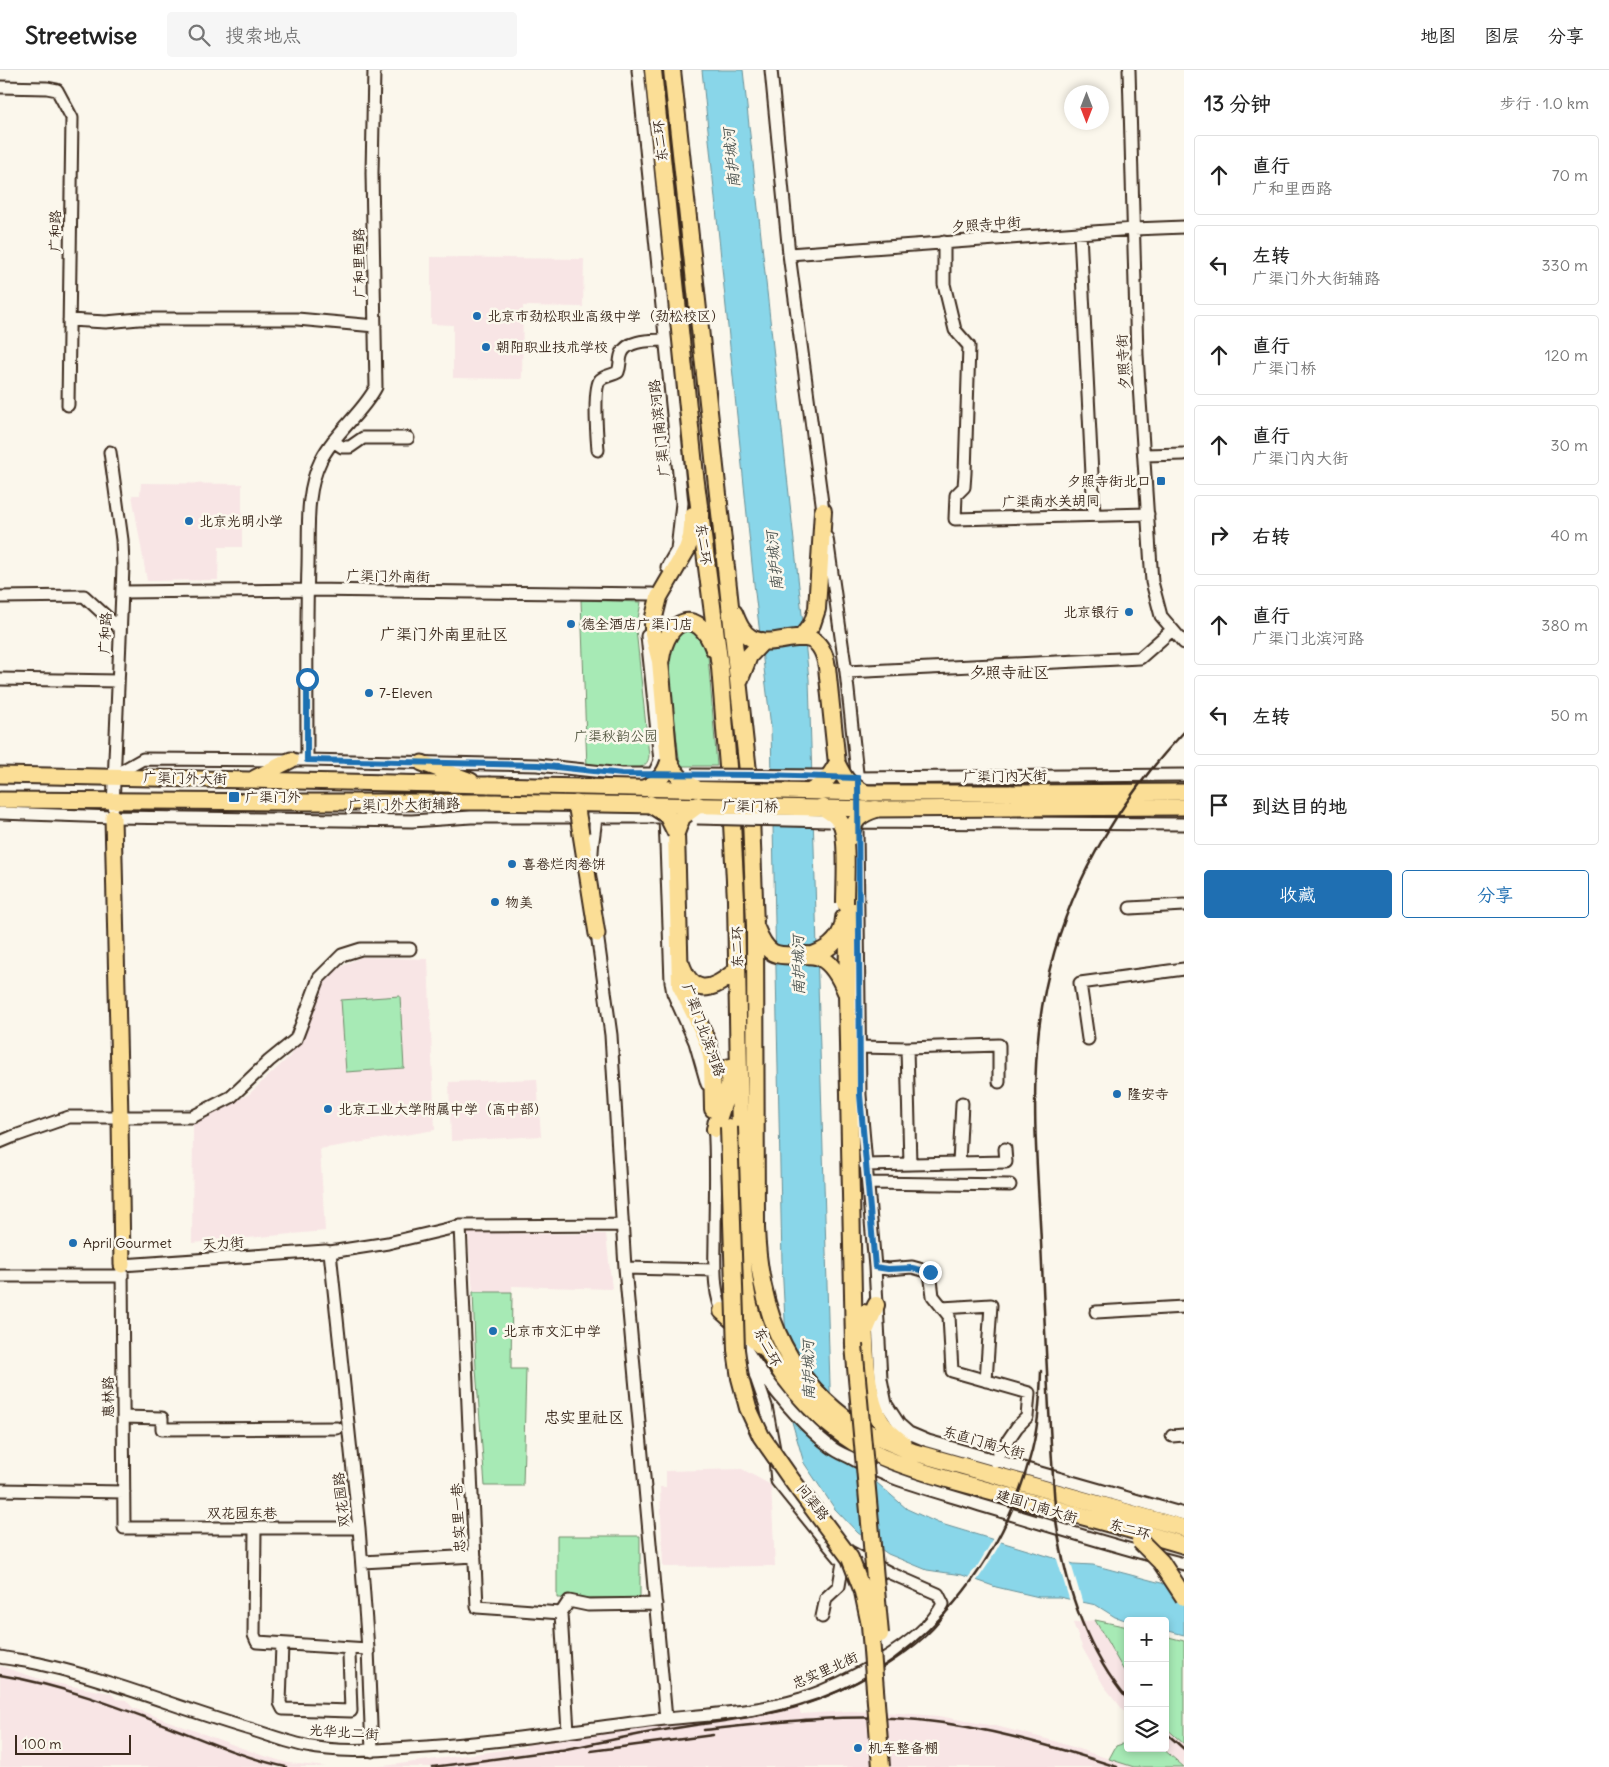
<!DOCTYPE html>
<html lang="zh">
<meta charset="utf-8">
<style>
:root{--surface:#fff;--page:#f6f6f6;--text:#222;--muted:#767676;--line:#e0e0e0;--accent:#1f6fb2}
body{margin:0;font-family:Delius,"LXGW WenKai TC",sans-serif;background:var(--page);color:var(--text)}
.controls{position:absolute;right:15px;bottom:15px;display:grid;overflow:hidden;border-radius:5px;box-shadow:0 2px 8px #0003}
.controls button{width:45px;height:45px;display:grid;place-items:center;padding:0;border:0;border-bottom:1px solid var(--line);background:var(--surface);color:var(--text);font:25px sans-serif}
.compass{position:absolute;left:1064px;top:15px;width:45px;height:45px;border-radius:50%;background:var(--surface);box-shadow:0 2px 8px #0003;rotate:180deg}
.scale{position:absolute;left:15px;bottom:12px;width:116px;box-sizing:border-box;padding-left:5px;border:2px solid #3b2a1e;border-top:0;font-size:14px;line-height:18px;white-space:nowrap;color:#3b2a1e;-webkit-text-stroke:4px #fbf7ec;paint-order:stroke}
.stop{position:absolute;width:15px;height:15px;margin:-11px;border:4px solid #1f6fb2;border-radius:50%;background:#fff}
.stop.end{background:#1f6fb2;border-color:#fff;box-shadow:0 1px 5px #0008}
.list{margin:0;padding:0;list-style:none}
h2{display:flex;justify-content:space-between;align-items:center;height:65px;margin:0;padding:0 20px;font-size:21px}
h2 small{font-size:16px;font-weight:400;color:var(--muted)}
.list li{display:grid;grid-template-columns:32px 1fr auto;gap:15px;align-items:center;box-sizing:border-box;height:80px;margin:0 10px 10px;padding:0 10px;border:1px solid var(--line);border-radius:5px}
.list b{display:block;font-size:19px;white-space:nowrap}
.list p{margin:0;font-size:16px;white-space:nowrap;color:var(--muted)}
.list em{font-size:16px;font-style:normal;color:var(--muted)}
.actions{display:flex;gap:10px;padding:15px 20px}
.actions a{flex:1;padding:11px 0;border:1px solid var(--accent);border-radius:5px;text-align:center;font-size:18px;color:var(--accent)}
.actions .main{background:var(--accent);color:#fff}
.icon{flex:none;width:28px;height:28px;fill:none;stroke:currentColor;stroke-width:2;stroke-linecap:round;stroke-linejoin:round}
.map{position:relative;flex:none;width:1184px;height:1697px;overflow:hidden}
header{display:flex;align-items:center;gap:30px;box-sizing:border-box;height:70px;padding:0 25px;background:var(--surface);border-bottom:1px solid var(--line)}
header strong{font-size:24px}
nav{display:flex;gap:28px;margin-inline-start:auto;font-size:18px}
.search{width:350px;height:45px;background:var(--page);display:flex;align-items:center;gap:12px;box-sizing:border-box;padding:0 18px;border-radius:5px;color:var(--muted);font-size:19px}
main{display:flex}
aside{flex:1;background:var(--surface)}
.map>svg:first-child{display:block}
.built{fill:#f8e5e5}
.green{fill:#a7eab5;stroke:#718a6a}
.water{fill:#89d6e9;stroke:#6a9198}
.pier{fill:#fbf7ec}
.lines{fill:none;stroke-linecap:round;stroke-linejoin:round}
.minor-casing{stroke:#3b2a1e;stroke-width:15}
.major-casing{stroke:#3b2a1e;stroke-width:19}
.highway-casing{stroke:#3b2a1e;stroke-width:20}
.minor{stroke:#fbf7ec;stroke-width:11}
.major{stroke:#fbde96;stroke-width:15}
.highway{stroke:#fbde96;stroke-width:16}
.rail{stroke:#3b2a1e;stroke-width:2.5}
.minor-bridge-casing{stroke:#3b2a1e;stroke-width:15;stroke-linecap:butt}
.major-bridge-casing{stroke:#3b2a1e;stroke-width:19;stroke-linecap:butt}
.highway-bridge-casing{stroke:#3b2a1e;stroke-width:20;stroke-linecap:butt}
.minor-bridge{stroke:#fbf7ec;stroke-width:11}
.major-bridge{stroke:#fbde96;stroke-width:15}
.highway-bridge{stroke:#fbde96;stroke-width:16}
.route{stroke:#1f6fb2;stroke-width:6}
.poi-dot{fill:#1f6fb2;stroke:#fbf7ec;stroke-width:2}
.labels{text-anchor:middle;dominant-baseline:central;stroke-width:5;stroke-linejoin:round;paint-order:stroke}
.street-label{font-size:14px;fill:#3b2a1e;stroke:#fbf7ec}
.poi-label{font-size:14px;fill:#3b2a1e;stroke:#fbf7ec;text-anchor:start}
.park-label{font-size:14px;fill:#565a44;stroke:#fbf7ec}
.water-label{font-size:15px;font-style:italic;fill:#4e5551;stroke:#fbf7ec}
.quarter-label{font-size:16px;fill:#3b2a1e;stroke:#fbf7ec}
</style>
<header>
<strong>Streetwise</strong>
<div class="search"><svg class="icon" aria-label="search" viewBox="0 0 24 24"><circle cx="10" cy="10" r="6"/><path d="M15 15l6 6"/></svg>搜索地点</div>
<nav><a>地图</a><a>图层</a><a>分享</a></nav>
</header>
<main>
<div class="map">
<svg width="1184" height="1697" viewBox="0 0 1184 1697">
<rect width="100%" height="100%" fill="#fbf7ec"/>
<filter id="ink" filterUnits="userSpaceOnUse"><feTurbulence type="fractalNoise" baseFrequency=".02" numOctaves="2"/><feDisplacementMap in="SourceGraphic" scale="10" xChannelSelector="R" yChannelSelector="G"/><feConvolveMatrix kernelMatrix="1 2 1 2 8 2 1 2 1" color-interpolation-filters="sRGB"/></filter>
<g filter="url(#ink)">
<!-- built -->
<path class="built" d="M431,187L584,189L583,237L523,236L522,309L453,308V255L431,254Z
M141,413L242,414V477H219L218,510L147,511L132,425H140Z
M361,887L428,889L435,1060L320,1079L325,1161L192,1173L193,1054L249,1024L290,986L321,911L346,894Z
M537,1009L541,1066L451,1071L449,1012Z
M468,1163L606,1164L612,1219L512,1216L511,1299H526L523,1416H485L476,1299L473,1222Z
M742,1399L771,1415L775,1496L663,1497L660,1417H666V1401Z
M1095,1550L1128,1608V1646L1104,1616L1083,1579L1073,1553Z
M0,1596L49,1612L111,1623L116,1629L126,1630L133,1638L261,1685L288,1693L327,1697H0Z
M797,1633L801,1644L850,1641L899,1643L938,1646L1000,1657L1054,1671L1134,1697H377L525,1677L530,1672Z
M1165,1657L1184,1674V1696L1162,1678H1165Z"/>
<!-- green -->
<path class="green" d="M581,530L641,532L636,559L649,686C648,693 645,696 638,698H587Z
M694,558L707,574L717,696H680L666,578L673,562Z
M400,926L404,998L346,1002L341,930Z
M473,1222H512L511,1299H526L523,1416H485L476,1299Z
M557,1466H640V1528H557Z
M1095,1550L1128,1557V1608Z
M1165,1566L1184,1571V1674L1165,1657Z
M1128,1672V1678H1162L1184,1697H1134L1109,1689L1116,1676Z"/>
<!-- water -->
<path class="water" d="M702,0H743L809,609L831,1349L853,1392L907,1439L938,1453L1074,1494L1093,1495L1184,1519V1565L1165,1560V1551H1129L1115,1547L1096,1535L1059,1527H1039L996,1517L962,1505L927,1500L888,1484L858,1463L835,1439L804,1393L790,1345L782,1193L771,657L754,514Z"/>
<!-- pier -->
<path class="pier" d="M994,1468L1002,1470L989,1493L976,1512L967,1509L978,1495Z
M1056,1486L1070,1490L1083,1534L1070,1532Z"/>
<g class="lines">
<defs>
<path id="minor" d="M638,0L682,433L677,480L667,497
M771,0L789,184L824,448
M1129,0L1137,285L1152,512L1161,546L1184,573
M0,17L47,18L57,20L72,48L68,335
M1080,163L1094,445
M944,172V214L955,260L969,276L965,403L964,417L956,425L955,449L1148,444
M789,184L1134,159L1184,157
M69,250L106,252L139,249H297L375,256
M333,371L342,377H350L363,368H408
M598,380C597,368 593,318 600,310C604,306 613,305 618,302C621,295 619,289 622,283C628,269 653,271 665,270
M110,382L122,470L123,497L113,737
M1144,385L1184,384
M827,468L846,602L857,703V723
M123,522L307,520L652,524
M0,527L84,526L120,559
M647,566L660,691L646,720V731L649,738L665,747L671,912L673,923L695,972L707,1014
M846,602L1140,588L1172,560
M0,609L118,611
M307,690C307,625 306,560 308,495C309,460 305,422 321,390C335,362 362,344 376,317L372,103L374,0
M113,706L143,689L307,690L489,694L537,695L622,704H659
M851,708L1184,705
M0,743L113,747L412,751L471,747H662
M854,752L1184,754
M857,757L860,1025L875,1197L881,1309L886,1334L899,1354L909,1363L928,1371L1184,1444
M592,791C591,775 595,762 596,746
M1130,838L1184,835
M596,856L611,965L625,1198
M1088,969L1080,913L1184,899
M859,977L907,978L999,975V1012
M907,978L910,1094
M714,1052C717,1090 715,1129 715,1167C715,1192 712,1224 725,1246
M0,1072L12,1067L69,1047H192L231,1027L269,991L296,969L319,908L342,885L361,879H410
M959,1093L962,1033
M865,1095L1006,1092L1005,1079
M868,1113L1010,1115
M460,1156L477,1537L561,1543L568,1662
M330,1182L388,1173L460,1156L623,1155
M875,1197L888,1199L912,1197L930,1202L933,1226L949,1246L952,1301L1029,1323L1027,1347L1017,1357L998,1385L995,1392
M0,1206H122
M942,1238L991,1235L986,1311
M1096,1242L1184,1237
M736,1264C762,1306 792,1347 831,1377C837,1382 845,1385 851,1388C891,1411 936,1421 980,1435C1048,1455 1115,1477 1184,1494
M124,1347L162,1348V1359L337,1358
M1172,1366L1184,1365
M0,1420L124,1422
M255,1458L254,1565L257,1572L368,1579
M359,1458H124L122,1195L326,1181L330,1182L359,1458L368,1579L372,1681
M362,1492L475,1486
M561,1543L569,1531L588,1535L656,1534
M822,1547L826,1528L839,1516L843,1492L827,1473
M282,1574L280,1633L283,1639L351,1641L349,1584
M0,1587C15,1590 30,1591 44,1595C115,1611 183,1640 253,1660C271,1666 288,1672 306,1676C340,1683 376,1680 410,1678C490,1674 569,1661 648,1651C698,1645 752,1644 801,1629C843,1615 923,1574 943,1534L938,1524L890,1503L823,1468L777,1411L774,1379L766,1336L752,1296
M666,1649L625,1198L715,1200"/>
<path id="major" d="M422,693L471,711
M0,705L489,715
M255,708L291,690
M1010,723L1184,722
M0,730L282,732H489
M1011,738L1184,737
M113,747L120,1048L122,1195
M581,764L597,864"/>
<path id="highway" d="M653,0L695,405L720,597L731,734L736,830L742,1183C744,1209 747,1236 757,1260C781,1314 828,1364 882,1387C923,1404 966,1414 1009,1426C1067,1442 1126,1458 1184,1475
M672,0L750,720L755,856L756,1158C759,1235 782,1300 845,1348C865,1363 890,1373 913,1382L1184,1458
M734,543C738,553 742,563 751,568C778,583 818,543 827,597L837,694
M801,568L812,554L817,539L823,441
M661,589C666,549 698,535 714,579
M740,609L749,586L763,571
M669,692L660,591L653,564V551L659,527L687,479L691,467L693,445
M676,763L680,915L698,951L708,974L712,991L713,1039
M849,819L847,923L854,1275
M756,858C768,888 776,886 805,885C810,885 816,885 821,888C833,894 841,910 846,922
M813,885C830,879 843,868 844,848
M681,894C692,925 710,922 732,904
M715,1059L729,1016L730,997
M722,1241L761,1276
M864,1243C865,1273 865,1329 882,1353C887,1361 896,1368 904,1374
M866,1259L876,1235"/>
</defs>
<!-- minor casing -->
<use href="#minor" class="minor-casing"/>
<!-- major casing -->
<use href="#major" class="major-casing"/>
<!-- highway casing -->
<use href="#highway" class="highway-casing"/>
<!-- minor -->
<use href="#minor" class="minor"/>
<!-- major -->
<use href="#major" class="major"/>
<!-- highway -->
<use href="#highway" class="highway"/>
<!-- rail -->
<path class="rail" d="M0,1605C62,1615 119,1637 178,1660C213,1674 249,1689 286,1697
M1128,1630C1085,1579 1065,1515 1056,1450C1049,1357 1045,1265 1041,1172C1038,1108 1032,1044 1037,980C1046,857 1099,752 1184,662
M704,1660C776,1652 847,1643 919,1650C987,1657 1053,1676 1117,1697
M1165,1662L1184,1679
M555,1681C594,1674 632,1665 670,1659C713,1652 756,1648 797,1636C913,1603 997,1505 1029,1391C1038,1362 1040,1331 1041,1301
M591,1681L713,1665
M433,1697L560,1680"/>
<defs>
<path id="minor-bridge" d="M691,705L827,706
M697,748L830,751"/>
<path id="major-bridge" d="M489,715L871,723H1010
M489,732L876,739L1011,738
M576,733L581,764"/>
<path id="highway-bridge" d="M669,692C675,705 683,711 695,718
M837,694C846,712 848,714 865,723
M645,718C658,712 665,705 669,692
M811,721C824,715 830,706 837,694
M650,734L667,745L676,763
M822,737C830,742 838,746 842,755C848,771 845,814 845,833
M676,763L682,747L698,735
M850,767C853,750 860,744 876,739
M729,1057L736,1280L740,1308L748,1338L761,1366L791,1409L850,1488L863,1522L870,1555L881,1697
M854,1275L880,1564
M1140,1471L1161,1492L1184,1527"/>
</defs>
<!-- minor-bridge casing -->
<use href="#minor-bridge" class="minor-bridge-casing"/>
<!-- major-bridge casing -->
<use href="#major-bridge" class="major-bridge-casing"/>
<!-- highway-bridge casing -->
<use href="#highway-bridge" class="highway-bridge-casing"/>
<!-- minor-bridge -->
<use href="#minor-bridge" class="minor-bridge"/>
<!-- major-bridge -->
<use href="#major-bridge" class="major-bridge"/>
<!-- highway-bridge -->
<use href="#highway-bridge" class="highway-bridge"/>
</g>
</g>
<g class="lines" filter="url(#ink)">
<!-- route -->
<path class="route" d="M307,609V690L538,695L622,704L764,705L858,708L860,1025L875,1197L888,1199L912,1198L930,1202"/>
</g>
<!-- markers -->
<g class="poi-dot">
<circle cx="477" cy="246" r="5"/>
<circle cx="486" cy="277" r="5"/>
<rect x="1156" y="406" width="10" height="10" rx="2.5"/>
<circle cx="189" cy="451" r="5"/>
<circle cx="1129" cy="542" r="5"/>
<circle cx="571" cy="554" r="5"/>
<circle cx="369" cy="623" r="5"/>
<rect x="228" y="721" width="12" height="12" rx="2.5"/>
<circle cx="512" cy="794" r="5"/>
<circle cx="495" cy="832" r="5"/>
<circle cx="1117" cy="1024" r="5"/>
<circle cx="328" cy="1039" r="5"/>
<circle cx="73" cy="1173" r="5"/>
<circle cx="493" cy="1261" r="5"/>
<circle cx="858" cy="1678" r="5"/>
</g>
<g class="labels">
<!-- street labels -->
<g class="street-label">
<text transform="translate(660 71) rotate(-96)">东二环</text>
<text transform="translate(986 154) rotate(-4)">夕照寺中街</text>
<text transform="translate(55 161) rotate(-89)">广和路</text>
<text transform="translate(359 193) rotate(-91)">广和里西路</text>
<text transform="translate(1123 292) rotate(-93)">夕照寺街</text>
<text transform="translate(659 358) rotate(-96)">广渠门南滨河路</text>
<text transform="translate(1051 431) rotate(-1)">广渠南水关胡同</text>
<text transform="translate(704 474) rotate(82)">东二环</text>
<text transform="translate(388 506) rotate(1)">广渠门外南街</text>
<text transform="translate(105 563) rotate(-87)">广和路</text>
<text transform="translate(1005 706) rotate(-1)">广渠门内大街</text>
<text transform="translate(185 708) rotate(1)">广渠门外大街</text>
<text transform="translate(404 734) rotate(-1)">广渠门外大街辅路</text>
<text transform="translate(750 736) rotate(1)">广渠门桥</text>
<text transform="translate(737 877) rotate(-91)">东二环</text>
<text transform="translate(704 960) rotate(70)">广渠门北滨河路</text>
<text transform="translate(223 1173) rotate(-4)">天力街</text>
<text transform="translate(768 1277) rotate(62)">东二环</text>
<text transform="translate(108 1327) rotate(-91)">惠林路</text>
<text transform="translate(984 1372) rotate(16)">东直门南大街</text>
<text transform="translate(341 1430) rotate(-96)">双花园路</text>
<text transform="translate(813 1432) rotate(51)">问渠路</text>
<text transform="translate(1037 1436) rotate(17)">建国门南大街</text>
<text x="242" y="1443">双花园东巷</text>
<text transform="translate(458 1448) rotate(-93)">忠实里一巷</text>
<text transform="translate(1130 1459) rotate(16)">东二环</text>
<text transform="translate(825 1600) rotate(-24)">忠实里北街</text>
<text transform="translate(344 1662) rotate(4)">光华北二街</text>
</g>
<!-- poi labels -->
<g class="poi-label">
<text x="487" y="246">北京市劲松职业高级中学（劲松校区）</text>
<text x="496" y="277">朝阳职业技术学校</text>
<text x="1151" y="411" text-anchor="end">夕照寺街北口</text>
<text x="199" y="451">北京光明小学</text>
<text x="1119" y="542" text-anchor="end">北京银行</text>
<text x="581" y="554">德全酒店广渠门店</text>
<text x="379" y="623">7-Eleven</text>
<text x="245" y="727">广渠门外</text>
<text x="522" y="794">喜卷烂肉卷饼</text>
<text x="505" y="832">物美</text>
<text x="1127" y="1024">隆安寺</text>
<text x="338" y="1039">北京工业大学附属中学（高中部）</text>
<text x="83" y="1173">April Gourmet</text>
<text x="503" y="1261">北京市文汇中学</text>
<text x="868" y="1678">机车整备棚</text>
</g>
<!-- park labels -->
<g class="park-label">
<text x="616" y="666">广渠秋韵公园</text>
</g>
<!-- water labels -->
<g class="water-label">
<text transform="translate(731 88) rotate(-96)">南护城河</text>
<text transform="translate(774 491) rotate(-96)">南护城河</text>
<text transform="translate(798 895) rotate(-91)">南护城河</text>
<text transform="translate(808 1300) rotate(-91)">南护城河</text>
</g>
<!-- quarter labels -->
<g class="quarter-label">
<text x="444" y="564">广渠门外南里社区</text>
<text x="1009" y="602">夕照寺社区</text>
<text x="584" y="1347">忠实里社区</text>
</g>
</g>
</svg>
<div class="controls">
<button>+</button>
<button>−</button>
<button><svg class="icon" aria-label="layers" viewBox="0 0 24 24"><path d="M12 4l9 5-9 5-9-5zM3 14l9 5 9-5"/></svg></button>
</div>
<svg class="compass" viewBox="-18 -18 36 36"><path d="M0-13l5 13h-10z" fill="#e53935"/><path d="M0 13l5-13h-10z" fill="#767676"/></svg>
<div class="scale">100 m</div>
<div class="stop" style="left:307px;top:609px"></div>
<div class="stop end" style="left:930px;top:1202px"></div>
</div>
<aside>
<h2>13 分钟<small>步行 · 1.0 km</small></h2>
<ul class="list">
<li><svg class="icon" aria-label="ahead" viewBox="0 0 24 24"><path d="M12 20V5M6 11l6-6 6 6"/></svg><div><b>直行</b><p>广和里西路</p></div><em>70 m</em></li>
<li><svg class="icon" aria-label="left" viewBox="0 0 24 24"><path d="M17 20v-9H6M10 6l-5 5 5 5"/></svg><div><b>左转</b><p>广渠门外大街辅路</p></div><em>330 m</em></li>
<li><svg class="icon" aria-label="ahead" viewBox="0 0 24 24"><path d="M12 20V5M6 11l6-6 6 6"/></svg><div><b>直行</b><p>广渠门桥</p></div><em>120 m</em></li>
<li><svg class="icon" aria-label="ahead" viewBox="0 0 24 24"><path d="M12 20V5M6 11l6-6 6 6"/></svg><div><b>直行</b><p>广渠门内大街</p></div><em>30 m</em></li>
<li><svg class="icon" aria-label="right" viewBox="0 0 24 24"><path d="M7 20v-9h11M14 6l5 5-5 5"/></svg><div><b>右转</b></div><em>40 m</em></li>
<li><svg class="icon" aria-label="ahead" viewBox="0 0 24 24"><path d="M12 20V5M6 11l6-6 6 6"/></svg><div><b>直行</b><p>广渠门北滨河路</p></div><em>380 m</em></li>
<li><svg class="icon" aria-label="left" viewBox="0 0 24 24"><path d="M17 20v-9H6M10 6l-5 5 5 5"/></svg><div><b>左转</b></div><em>50 m</em></li>
<li><svg class="icon" aria-label="arrive" viewBox="0 0 24 24"><path d="M6 21V4h12l-3 4 3 4H6"/></svg><div><b>到达目的地</b></div></li>
</ul>
<div class="actions"><a class="main">收藏</a><a>分享</a></div>
</aside>
</main>
